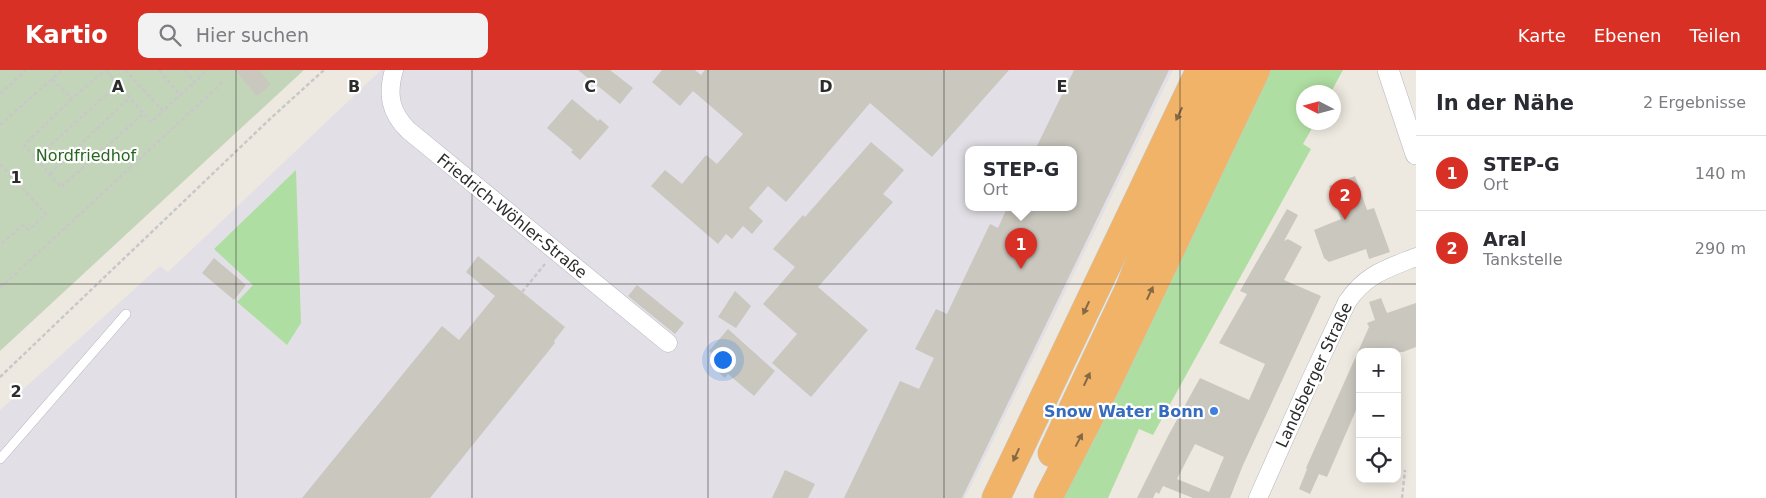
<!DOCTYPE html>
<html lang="de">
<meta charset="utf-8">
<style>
:root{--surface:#fff;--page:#f2f2f3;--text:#2b2b33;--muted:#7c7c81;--line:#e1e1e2;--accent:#d93025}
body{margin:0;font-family:"DejaVu Sans",sans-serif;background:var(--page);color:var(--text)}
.controls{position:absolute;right:15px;bottom:15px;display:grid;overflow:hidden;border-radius:10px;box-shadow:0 2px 12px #0003}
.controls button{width:45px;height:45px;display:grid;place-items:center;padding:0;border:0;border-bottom:1px solid var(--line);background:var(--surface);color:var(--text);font:25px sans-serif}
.compass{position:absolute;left:1296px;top:15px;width:45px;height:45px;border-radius:50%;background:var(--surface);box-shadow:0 2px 12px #0003;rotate:276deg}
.you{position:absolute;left:722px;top:289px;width:18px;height:18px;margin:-12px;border:4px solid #fff;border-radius:50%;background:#1a73e8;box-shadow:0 0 0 8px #1a73e833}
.badge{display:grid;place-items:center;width:32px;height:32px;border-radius:50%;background:var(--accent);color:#fff;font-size:16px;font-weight:700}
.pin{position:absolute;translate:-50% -41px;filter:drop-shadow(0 1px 2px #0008)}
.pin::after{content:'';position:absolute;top:26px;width:18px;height:15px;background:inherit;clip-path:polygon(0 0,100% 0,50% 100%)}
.popup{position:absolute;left:965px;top:76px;width:112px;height:65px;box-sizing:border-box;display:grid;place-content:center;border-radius:10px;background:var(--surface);filter:drop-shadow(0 1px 4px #0005);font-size:16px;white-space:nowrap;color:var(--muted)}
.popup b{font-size:19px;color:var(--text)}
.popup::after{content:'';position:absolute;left:50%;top:100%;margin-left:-10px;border:10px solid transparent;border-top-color:var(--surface)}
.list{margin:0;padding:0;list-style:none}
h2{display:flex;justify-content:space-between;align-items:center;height:65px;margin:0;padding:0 20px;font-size:21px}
h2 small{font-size:16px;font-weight:400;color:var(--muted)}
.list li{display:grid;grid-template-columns:32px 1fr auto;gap:15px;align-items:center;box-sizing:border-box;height:75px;padding:0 20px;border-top:1px solid var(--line)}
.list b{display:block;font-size:19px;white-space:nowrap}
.list p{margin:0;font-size:16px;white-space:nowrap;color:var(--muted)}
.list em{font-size:16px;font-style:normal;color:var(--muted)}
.icon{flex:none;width:28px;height:28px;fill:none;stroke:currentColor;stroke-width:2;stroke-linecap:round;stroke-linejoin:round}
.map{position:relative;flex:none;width:1416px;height:428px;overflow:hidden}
header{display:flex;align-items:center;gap:30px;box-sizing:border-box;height:70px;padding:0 25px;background:var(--accent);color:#fff}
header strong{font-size:24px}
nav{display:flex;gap:28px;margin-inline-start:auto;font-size:18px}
.search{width:350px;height:45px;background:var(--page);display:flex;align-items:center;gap:12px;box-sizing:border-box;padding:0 18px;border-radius:10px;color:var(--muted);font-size:19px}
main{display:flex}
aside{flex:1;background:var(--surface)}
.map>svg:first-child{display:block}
.industrial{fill:#e2e0e6;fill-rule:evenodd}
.green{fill:#afdea2}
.cemetery{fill:#c3d5b9}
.building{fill:#c9c7be;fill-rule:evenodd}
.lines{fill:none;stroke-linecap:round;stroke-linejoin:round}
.service-casing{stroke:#b3b4be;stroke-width:10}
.minor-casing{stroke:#b3b4be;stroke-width:19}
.tertiary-casing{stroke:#b3b4be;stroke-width:22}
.motorway-casing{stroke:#c8c8c8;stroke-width:29}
.path{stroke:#c8c8c8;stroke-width:2.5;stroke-dasharray:4 2.5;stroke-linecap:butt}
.service{stroke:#fff;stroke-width:9}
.minor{stroke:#fff;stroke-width:18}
.tertiary{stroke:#fff;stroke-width:21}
.motorway{stroke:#f1b367;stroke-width:28}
.oneway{fill:#856947}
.grid{fill:none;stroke:#2c2c2c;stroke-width:1;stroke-opacity:0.55}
.shop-dot{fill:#3f7fe0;stroke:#fff;stroke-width:2}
.labels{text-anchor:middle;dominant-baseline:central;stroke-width:4.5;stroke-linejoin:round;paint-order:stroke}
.park-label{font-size:16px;fill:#276521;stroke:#fff}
.street-label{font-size:16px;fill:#2c2c2c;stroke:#fff}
.shop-label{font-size:16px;font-weight:bold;fill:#366cbe;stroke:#fff;text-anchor:end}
.grid-label{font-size:16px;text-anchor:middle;font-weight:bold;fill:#2c2c2c;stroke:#fff;stroke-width:4.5;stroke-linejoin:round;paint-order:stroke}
</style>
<header>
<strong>Kartio</strong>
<div class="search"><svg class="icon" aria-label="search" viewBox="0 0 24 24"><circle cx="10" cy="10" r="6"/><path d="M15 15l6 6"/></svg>Hier suchen</div>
<nav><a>Karte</a><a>Ebenen</a><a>Teilen</a></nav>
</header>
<main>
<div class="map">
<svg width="1416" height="428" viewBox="0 0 1416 428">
<rect width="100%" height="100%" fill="#ede9e0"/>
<!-- industrial -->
<path class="industrial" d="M381,0H1173L965,428H0V340L160,196L168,202ZM968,80H1074V138H968Z"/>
<!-- green -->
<path class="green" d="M1269,0H1343L1331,22H1304V52L1315,53L1303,74L1311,79L1153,365L1139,359L1108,428H1062L1094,370Z
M296,100L301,253L287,275L237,232L253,215L214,179Z"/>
<!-- cemetery -->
<path class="cemetery" d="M0,0H304L0,281Z"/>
<!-- building -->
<path class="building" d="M235,0H259L271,15L257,26Z
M578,0H610L633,18L620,34Z
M662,0H695L701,5L705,0H1009L932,87L870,33L786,132L768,116L749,138L763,151L752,164L743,156L732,169L726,164L718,174L651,116L665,100L682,114L706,85L717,94L743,64L693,21L680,36L652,12Z
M1074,0H1169L962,428H844L900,311L919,319L934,288L915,279L936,239L947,244L990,154L998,158L1007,138H1074V80H1035Z
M572,29L598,51L600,49L609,57L580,90L571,82L573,80L547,58Z
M871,72L904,100L883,124L893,132L818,217L868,260L811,327L772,293L797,264L763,234L795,197L773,179L803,145L805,147Z
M1355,106L1367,140L1374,138L1390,182L1369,189L1366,179L1329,192L1324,188L1314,160L1341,149L1329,116Z
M1287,139L1298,145L1284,171L1288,169L1302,177L1284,210L1321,226L1243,395L1230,428H1193L1163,416L1159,424L1156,422L1153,428H1137L1168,366L1200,308L1249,330L1265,294L1219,273L1247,224L1240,221ZM1195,374L1224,387L1209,422L1177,409Z
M478,186L565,257L554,271L555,273L430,428H302L442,256L459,270L495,226L466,202Z
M214,188L246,215L234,230L202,203Z
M637,215L684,253L675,264L628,226Z
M735,221L751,236L736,258L718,247Z
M1381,228L1387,243L1416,233V277L1403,282H1360V331L1327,407L1319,404L1310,424L1299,419L1307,399L1306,398L1369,257L1367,253L1375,250L1369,232Z
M728,259L775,301L754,326L728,304L725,308L710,295L717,287L709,281Z
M785,400L815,414L808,428H772Z"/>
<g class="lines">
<defs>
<path id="service" d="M0,389L126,244"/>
<path id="minor" d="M394,0C387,24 390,42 408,60L668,273
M1258,428L1306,320L1347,232C1366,204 1386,199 1416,187"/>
<path id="tertiary" d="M1388,0L1416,84"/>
<path id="motorway" d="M1052,383L1130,217L1152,160L1227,0
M996,428L1200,0
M1048,428L1107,313L1256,0"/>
</defs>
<!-- service casing -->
<use href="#service" class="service-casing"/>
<!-- minor casing -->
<use href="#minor" class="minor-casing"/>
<!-- tertiary casing -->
<use href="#tertiary" class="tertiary-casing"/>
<!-- motorway casing -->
<use href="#motorway" class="motorway-casing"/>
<!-- path -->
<path class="path" d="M106,0L151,52L163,41
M125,0L163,41L180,25
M159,0L180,25L195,12
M185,0L195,12L207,0
M52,9L72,29L105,0
M0,24L26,0
M72,29L24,75L61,117L144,43
M0,55L62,0
M36,88L118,14
M0,94L46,144L29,160L23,155L0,175
M50,104L130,27
M0,218L225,10
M522,222L545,194
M0,307L271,48L324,0
M1402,428L1405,400"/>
<!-- service -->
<use href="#service" class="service"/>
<!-- minor -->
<use href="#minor" class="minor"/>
<!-- tertiary -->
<use href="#tertiary" class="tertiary"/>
<!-- motorway -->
<use href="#motorway" class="motorway"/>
</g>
<!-- one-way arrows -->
<defs><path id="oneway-solid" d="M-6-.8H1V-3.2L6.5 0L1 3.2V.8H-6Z" transform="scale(1.25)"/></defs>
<g class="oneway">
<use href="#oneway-solid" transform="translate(1179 44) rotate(115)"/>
<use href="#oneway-solid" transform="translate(1150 223) rotate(-65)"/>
<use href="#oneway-solid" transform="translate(1086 238) rotate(115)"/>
<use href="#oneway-solid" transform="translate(1087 309) rotate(-65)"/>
<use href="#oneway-solid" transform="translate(1079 370) rotate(-62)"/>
<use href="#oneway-solid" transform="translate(1016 385) rotate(115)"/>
</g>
<!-- grid -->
<path class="grid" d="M236,0V428M472,0V428M708,0V428M944,0V428M1180,0V428M0,214H1416"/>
<!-- markers -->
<circle class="shop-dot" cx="1214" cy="341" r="5"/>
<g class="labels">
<!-- park labels -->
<g class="park-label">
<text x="86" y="85">Nordfriedhof</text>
</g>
<!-- street labels -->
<g class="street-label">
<text transform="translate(512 146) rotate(39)">Friedrich-Wöhler-Straße</text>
<text transform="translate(1314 305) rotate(-65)">Landsberger Straße</text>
</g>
<!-- shop labels -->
<g class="shop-label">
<text x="1204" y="341">Snow Water Bonn</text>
</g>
</g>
<g class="grid-label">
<text x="118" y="22">A</text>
<text x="354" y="22">B</text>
<text x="590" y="22">C</text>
<text x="826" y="22">D</text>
<text x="1062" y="22">E</text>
<text x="16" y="113">1</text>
<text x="16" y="327">2</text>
</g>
</svg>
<div class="controls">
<button>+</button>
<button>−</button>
<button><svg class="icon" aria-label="locate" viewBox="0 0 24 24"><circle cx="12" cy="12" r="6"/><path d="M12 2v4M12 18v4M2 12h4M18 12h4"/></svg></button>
</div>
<svg class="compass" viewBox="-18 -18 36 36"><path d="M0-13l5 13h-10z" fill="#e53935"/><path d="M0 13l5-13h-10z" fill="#7c7c81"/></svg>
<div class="you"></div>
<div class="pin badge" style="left:1021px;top:199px">1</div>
<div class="popup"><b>STEP-G</b>Ort</div>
<div class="pin badge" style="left:1345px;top:150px">2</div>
</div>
<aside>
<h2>In der Nähe<small>2 Ergebnisse</small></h2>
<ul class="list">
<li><span class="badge">1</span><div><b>STEP-G</b><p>Ort</p></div><em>140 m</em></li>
<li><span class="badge">2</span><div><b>Aral</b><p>Tankstelle</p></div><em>290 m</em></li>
</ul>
</aside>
</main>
